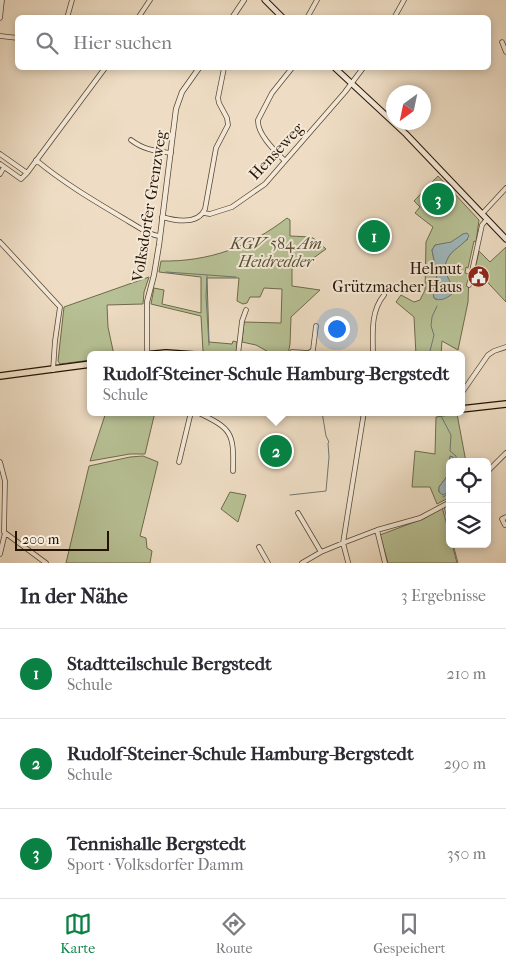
<!DOCTYPE html>
<html lang="de">
<meta charset="utf-8">
<style>
:root{--surface:#fff;--page:#f2f2f3;--text:#2b2b33;--muted:#7c7c81;--line:#e1e1e2;--accent:#0b8043}
body{margin:0;font-family:"IM FELL French Canon",serif;background:var(--page);color:var(--text)}
.controls{position:absolute;right:15px;bottom:15px;display:grid;overflow:hidden;border-radius:8px;box-shadow:0 2px 8px #0003}
.controls button{width:45px;height:45px;display:grid;place-items:center;padding:0;border:0;border-bottom:1px solid var(--line);background:var(--surface);color:var(--text);font:25px sans-serif}
.compass{position:absolute;left:386px;top:85px;width:45px;height:45px;border-radius:50%;background:var(--surface);box-shadow:0 2px 8px #0003;rotate:213deg}
.scale{position:absolute;left:15px;bottom:12px;width:94px;box-sizing:border-box;padding-left:5px;border:2px solid #251300;border-top:0;font-size:14px;line-height:18px;white-space:nowrap;color:#251300;-webkit-text-stroke:4px #f4e9d9;paint-order:stroke}
.you{position:absolute;left:336px;top:328px;width:18px;height:18px;margin:-12px;border:4px solid #fff;border-radius:50%;background:#1a73e8;box-shadow:0 0 0 8px #1a73e833}
.badge{display:grid;place-items:center;width:32px;height:32px;border-radius:50%;background:var(--accent);color:#fff;font-size:16px;font-weight:700}
.pin{position:absolute;translate:-50% -50%;border:2px solid #fff;box-shadow:0 1px 5px #0006}
.popup{position:absolute;left:87px;top:351px;width:378px;height:65px;box-sizing:border-box;display:grid;place-content:center;border-radius:8px;background:var(--surface);filter:drop-shadow(0 1px 4px #0005);font-size:16px;white-space:nowrap;color:var(--muted)}
.popup b{font-size:19px;color:var(--text)}
.popup::after{content:'';position:absolute;left:50%;top:100%;margin-left:-10px;border:10px solid transparent;border-top-color:var(--surface)}
.list{margin:0;padding:0;list-style:none}
h2{display:flex;justify-content:space-between;align-items:center;height:65px;margin:0;padding:0 20px;font-size:21px}
h2 small{font-size:16px;font-weight:400;color:var(--muted)}
.list li{display:grid;grid-template-columns:32px 1fr auto;gap:15px;align-items:center;box-sizing:border-box;height:90px;padding:0 20px;border-top:1px solid var(--line)}
.list b{display:block;font-size:19px;white-space:nowrap}
.list p{margin:0;font-size:16px;white-space:nowrap;color:var(--muted)}
.list em{font-size:16px;font-style:normal;color:var(--muted)}
.icon{flex:none;width:28px;height:28px;fill:none;stroke:currentColor;stroke-width:2;stroke-linecap:round;stroke-linejoin:round}
.map{position:relative;flex:none;width:506px;height:563px;overflow:hidden}
.search{position:absolute;background:var(--surface);box-shadow:0 2px 8px #0003;left:15px;right:15px;top:15px;height:55px;display:flex;align-items:center;gap:12px;box-sizing:border-box;padding:0 18px;border-radius:8px;color:var(--muted);font-size:19px}
.sheet{height:335px;background:var(--surface)}
nav{display:flex;justify-content:space-around;align-items:center;box-sizing:border-box;height:70px;border-top:1px solid var(--line);background:var(--surface);font-size:14px;color:var(--muted)}
nav a{display:grid;justify-items:center;gap:2px}
nav .on{color:var(--accent)}
.map>svg:first-child{display:block}
.green{fill:#b7c195;stroke:#6e6a4a;fill-rule:evenodd}
.water{fill:#9eb9be;stroke:#6e7772}
.lines{fill:none;stroke-linecap:round;stroke-linejoin:round}
.stream{stroke:#6e7772;stroke-width:1}
.minor-casing{stroke:#574631;stroke-width:5.5}
.tertiary-casing{stroke:#574631;stroke-width:6}
.secondary-casing{stroke:#251300;stroke-width:7}
.primary-casing{stroke:#251300;stroke-width:8}
.minor{stroke:#f4e9d9;stroke-width:4}
.tertiary{stroke:#f4e9d9;stroke-width:4.5}
.secondary{stroke:#f4e9d9;stroke-width:5}
.primary{stroke:#eeddc4;stroke-width:5.5}
.labels{text-anchor:middle;dominant-baseline:central;stroke-width:4;stroke-linejoin:round;paint-order:stroke}
.street-label{font-size:16px;fill:#251300;stroke:#f4e9d9}
.park-label{font-size:16px;font-style:italic;fill:#585034;stroke:#f4e9d9}
.poi-label{font-size:16px;fill:#251300;stroke:#f4e9d9;text-anchor:end}
</style>
<div class="map">
<svg width="506" height="563" viewBox="0 0 506 563">
<rect width="100%" height="100%" fill="#eeddc4"/>
<filter id="stains"><feTurbulence type="fractalNoise" baseFrequency=".004" numOctaves="4"/><feColorMatrix values="0 0 0 0 .2 0 0 0 0 .09 0 0 0 0 .02 0 0 0 .5 -.17"/></filter>
<radialGradient id="worn" r=".72"><stop offset=".6" stop-color="#630" stop-opacity="0"/><stop offset="1" stop-color="#630" stop-opacity=".3"/></radialGradient>
<!-- green -->
<path class="green" d="M438,176L479,220L476,242L474,241L468,268L466,267L465,273L469,274L468,302L458,350L442,341L441,355H416L414,317L396,302L401,295L414,302L420,300L425,290L426,242L433,227L415,213L420,207L414,201ZM463,234L468,239C455,249 439,259 447,277L437,300L434,298L433,292L437,275L432,250L435,245L451,243Z
M287,218L290,220V236L311,237L316,240L314,243L316,245L318,242L326,249L312,259L292,269V286L320,290L291,317L290,344L288,355H274L256,345L242,342L244,322L281,323L282,289L264,288L260,297H250L247,303L243,304L237,301L239,278H207L209,342L232,344L233,341L237,342L236,355H217L203,351L201,316L151,304L154,288L164,290L162,304L201,313V277L159,272L161,261C208,262 250,247 287,218Z
M506,247V302L475,269L479,251L490,262Z
M149,277L144,292L143,304L107,305L108,327L114,355H91V360L60,364L58,361L64,307Z
M106,412H155L145,454H130L90,461Z
M457,414L466,462H454L453,457H450L448,475L439,487V492L448,493L450,491V497L437,504L430,487H412L415,451L435,454L436,417Z
M143,456L158,462L140,536L146,538L147,548L152,551L150,563H66L89,466L130,457Z
M230,492L246,495L238,522L221,509Z
M442,507L450,536V544H452L457,563H388L380,535L425,518Z"/>
<!-- water -->
<path class="water" d="M467,233L469,236C464,246 451,249 447,260C440,275 455,281 452,294C447,298 440,302 434,298L433,292L437,275L432,250L435,245L451,242L463,234Z
M450,456L453,457L454,462H450V491L443,495L439,492V487L448,475Z"/>
<g class="lines">
<!-- stream -->
<path class="stream" d="M166,272L236,277
M207,276L206,296L209,345
M429,355L434,335L431,326L432,317L437,306
M441,416L451,435L450,451L456,456V462
M290,495L326,491L329,457L328,443L329,442L326,436L322,412
M443,497L450,493
M444,507L450,530
M453,544L458,563"/>
<defs>
<path id="minor" d="M0,18L2,0
M67,18L72,0
M138,18L150,0
M307,18L317,0
M394,18L404,0
M0,36L18,38
M502,42L506,52
M131,140C144,150 156,151 171,153
M0,154L27,173L21,179L0,164
M36,160C65,184 96,202 128,221C137,226 148,235 159,236
M285,161C275,151 257,134 258,120L272,93L292,68
M27,173L105,68
M0,174L4,167
M204,213L210,214L232,207L265,184L345,92L363,68
M482,214L506,188
M162,217C176,221 198,225 205,209L216,148L228,125L227,118L219,103L218,98L224,68
M0,242L60,307L55,341L53,370
M469,285L482,225L487,219
M238,355L242,321L246,310
M290,355L292,352L309,353L313,350L316,326
M373,355C373,334 370,312 384,295
M461,394L488,355L494,351L506,347
M197,412C232,429 234,432 233,471
M0,462L5,481L4,532L46,563
M179,462L191,412
M487,472L506,453
M298,513L321,552
M506,517L502,519L505,525L506,524
M377,530L385,563
M259,547L268,563
M0,554L5,533
M348,562L343,543L364,412
M302,563L321,552L343,543L377,530L420,518L450,502"/>
<path id="tertiary" d="M232,18L244,0
M147,354V302L154,275L159,245L176,109L182,92L199,68"/>
<path id="secondary" d="M265,0L283,18
M335,68L406,134L506,239"/>
<path id="primary" d="M145,355L166,353L195,355
M0,376L91,364
M461,409L506,404"/>
</defs>
<!-- minor casing -->
<use href="#minor" class="minor-casing"/>
<!-- tertiary casing -->
<use href="#tertiary" class="tertiary-casing"/>
<!-- secondary casing -->
<use href="#secondary" class="secondary-casing"/>
<!-- primary casing -->
<use href="#primary" class="primary-casing"/>
<!-- minor -->
<use href="#minor" class="minor"/>
<!-- tertiary -->
<use href="#tertiary" class="tertiary"/>
<!-- secondary -->
<use href="#secondary" class="secondary"/>
<!-- primary -->
<use href="#primary" class="primary"/>
</g>
<!-- icons -->
<defs>
<symbol id="civic-disc" viewBox="-11 -11 22 22"><circle r="9.5" fill="#8f2418" stroke="#f4e9d9"/><path d="M-.6-6.5H3V-4.5H.6V-3L4-1V1h2V6H-6V1h2V-1L-.6-3ZM-1.2 2.5V6h2.4V2.5Z" fill="#fff"/></symbol>
</defs>
<g fill-rule="evenodd">
<use href="#civic-disc" x="466" y="264" width="25" height="25"/>
</g>
<g class="labels">
<!-- street labels -->
<g class="street-label">
<text transform="translate(276 151) rotate(-47)">Henseweg</text>
<text transform="translate(149 206) rotate(-81)">Volksdorfer Grenzweg</text>
</g>
<!-- park labels -->
<g class="park-label">
<text x="276" y="243">KGV 584 Am<tspan x="276" dy="18">Heidredder</tspan></text>
</g>
<!-- poi labels -->
<g class="poi-label">
<text x="462" y="268">Helmut<tspan x="462" dy="18">Grützmacher Haus</tspan></text>
</g>
</g>
<rect width="100%" height="100%" filter="url(#stains)"/>
<rect width="100%" height="100%" fill="url(#worn)"/>
</svg>
<div class="controls">
<button><svg class="icon" aria-label="locate" viewBox="0 0 24 24"><circle cx="12" cy="12" r="6"/><path d="M12 2v4M12 18v4M2 12h4M18 12h4"/></svg></button>
<button><svg class="icon" aria-label="layers" viewBox="0 0 24 24"><path d="M12 4l9 5-9 5-9-5zM3 14l9 5 9-5"/></svg></button>
</div>
<svg class="compass" viewBox="-18 -18 36 36"><path d="M0-13l5 13h-10z" fill="#e53935"/><path d="M0 13l5-13h-10z" fill="#7c7c81"/></svg>
<div class="scale">200 m</div>
<div class="you"></div>
<div class="pin badge" style="left:374px;top:236px">1</div>
<div class="pin badge" style="left:276px;top:451px">2</div>
<div class="popup"><b>Rudolf-Steiner-Schule Hamburg-Bergstedt</b>Schule</div>
<div class="pin badge" style="left:438px;top:199px">3</div>
<div class="search"><svg class="icon" aria-label="search" viewBox="0 0 24 24"><circle cx="10" cy="10" r="6"/><path d="M15 15l6 6"/></svg>Hier suchen</div>
</div>
<section class="sheet">
<h2>In der Nähe<small>3 Ergebnisse</small></h2>
<ul class="list">
<li><span class="badge">1</span><div><b>Stadtteilschule Bergstedt</b><p>Schule</p></div><em>210 m</em></li>
<li><span class="badge">2</span><div><b>Rudolf-Steiner-Schule Hamburg-Bergstedt</b><p>Schule</p></div><em>290 m</em></li>
<li><span class="badge">3</span><div><b>Tennishalle Bergstedt</b><p>Sport · Volksdorfer Damm</p></div><em>350 m</em></li>
</ul>
</section>
<nav>
<a class="on"><svg class="icon" aria-label="map" viewBox="0 0 24 24"><path d="M3 6l6-2 6 2 6-2v14l-6 2-6-2-6 2zM9 4v14M15 6v14"/></svg>Karte</a>
<a><svg class="icon" aria-label="directions" viewBox="0 0 24 24"><path d="M12 3l9 9-9 9-9-9zM9 14v-3h6M13 9l2 2-2 2"/></svg>Route</a>
<a><svg class="icon" aria-label="saved" viewBox="0 0 24 24"><path d="M7 4h10v16l-5-4-5 4z"/></svg>Gespeichert</a>
</nav>
